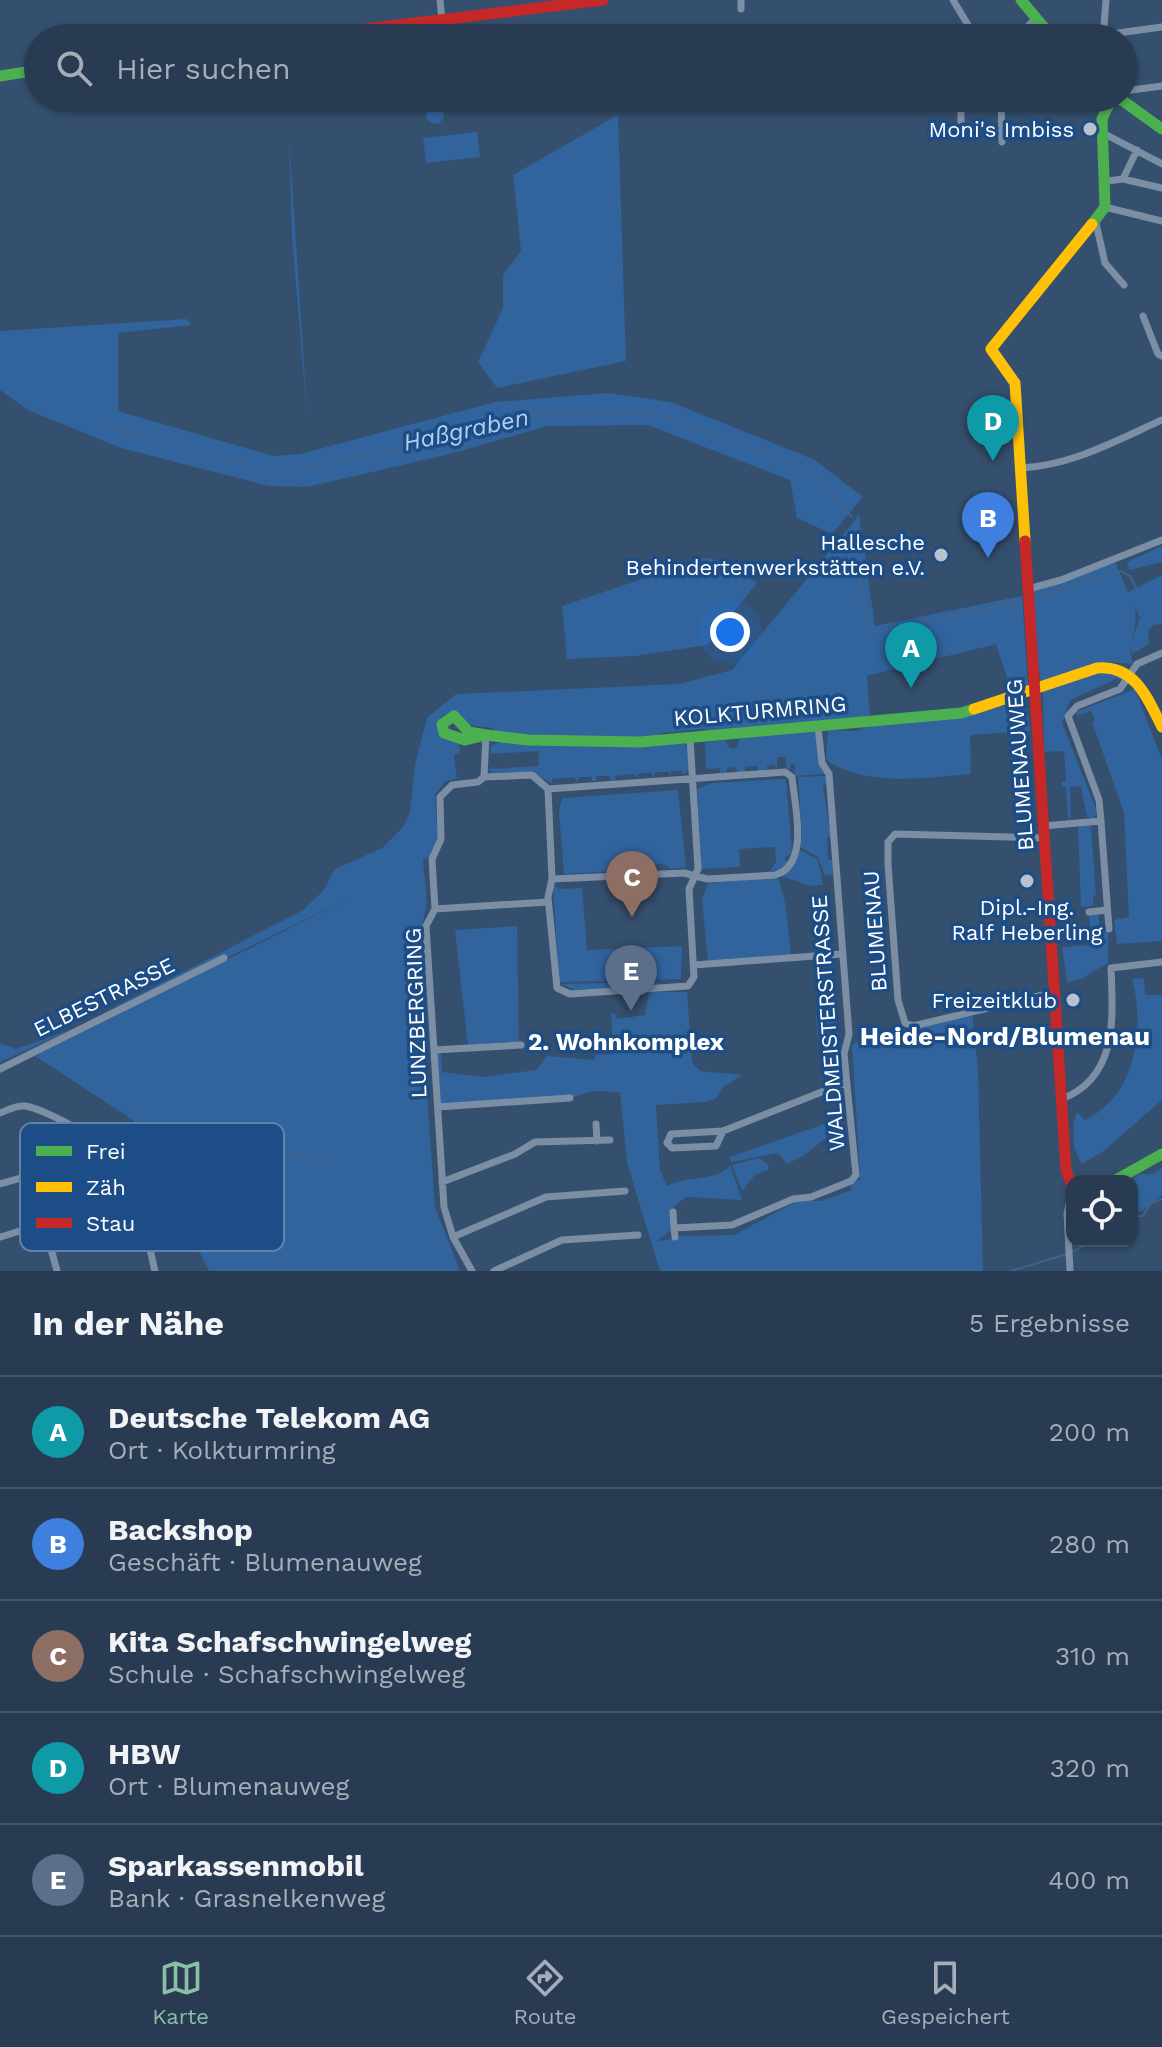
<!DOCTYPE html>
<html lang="de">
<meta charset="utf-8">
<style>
:root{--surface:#283b52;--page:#34465c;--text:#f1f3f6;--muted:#a5adb8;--line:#445569;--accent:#8abfa5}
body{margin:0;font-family:"Work Sans",sans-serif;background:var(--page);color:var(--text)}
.controls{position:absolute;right:24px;bottom:24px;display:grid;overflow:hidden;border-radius:16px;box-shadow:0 2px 6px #0004}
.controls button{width:72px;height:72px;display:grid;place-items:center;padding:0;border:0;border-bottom:2px solid var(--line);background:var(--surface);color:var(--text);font:40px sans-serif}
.you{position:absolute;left:730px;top:632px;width:28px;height:28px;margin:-20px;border:6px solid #fff;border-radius:50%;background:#1a73e8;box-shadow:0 0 0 12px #1a73e833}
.badge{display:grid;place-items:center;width:52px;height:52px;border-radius:50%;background:var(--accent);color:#fff;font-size:26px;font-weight:700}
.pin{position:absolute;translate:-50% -66px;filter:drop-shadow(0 2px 4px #0008)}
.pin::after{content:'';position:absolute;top:42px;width:28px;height:24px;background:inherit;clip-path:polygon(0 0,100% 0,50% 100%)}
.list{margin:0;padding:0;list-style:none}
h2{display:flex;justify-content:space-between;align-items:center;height:104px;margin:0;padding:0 32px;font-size:34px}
h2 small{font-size:26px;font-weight:400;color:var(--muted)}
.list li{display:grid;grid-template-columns:52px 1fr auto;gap:24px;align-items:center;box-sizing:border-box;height:112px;padding:0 32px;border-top:2px solid var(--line)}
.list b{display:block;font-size:30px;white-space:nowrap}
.list p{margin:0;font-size:26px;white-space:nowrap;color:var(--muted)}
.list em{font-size:26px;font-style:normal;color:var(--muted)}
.icon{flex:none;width:44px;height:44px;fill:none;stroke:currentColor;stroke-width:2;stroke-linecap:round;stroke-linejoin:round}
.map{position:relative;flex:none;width:1162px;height:1271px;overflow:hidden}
.search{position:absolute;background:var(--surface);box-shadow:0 2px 6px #0004;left:24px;right:24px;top:24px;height:88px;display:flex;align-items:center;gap:20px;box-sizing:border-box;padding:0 28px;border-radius:44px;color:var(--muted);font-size:30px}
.sheet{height:664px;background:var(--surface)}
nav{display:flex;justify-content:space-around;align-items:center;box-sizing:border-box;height:112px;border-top:2px solid var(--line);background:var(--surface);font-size:22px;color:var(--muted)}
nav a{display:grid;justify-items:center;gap:4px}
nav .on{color:var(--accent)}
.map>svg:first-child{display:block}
.green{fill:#31639d}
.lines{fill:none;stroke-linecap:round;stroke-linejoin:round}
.stream{stroke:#41638c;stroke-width:2}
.street{stroke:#7c8ea4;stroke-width:7}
.fast{stroke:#4caf50;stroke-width:11}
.slow{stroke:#ffc107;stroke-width:11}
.jam{stroke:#c62828;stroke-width:11}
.poi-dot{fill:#b8c1cc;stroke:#1d4d86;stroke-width:3}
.labels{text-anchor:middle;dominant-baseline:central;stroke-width:7;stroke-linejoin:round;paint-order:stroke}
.poi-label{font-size:22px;fill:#fff;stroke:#1d4d86;text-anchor:end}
.street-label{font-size:22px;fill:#fff;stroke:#1d4d86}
.water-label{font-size:24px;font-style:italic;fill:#b1d0f2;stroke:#1d4d86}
.neighbourhood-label{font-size:24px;font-weight:bold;fill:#fff;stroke:#1d4d86}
.quarter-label{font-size:26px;font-weight:bold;fill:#fff;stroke:#1d4d86}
.key{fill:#1d4d86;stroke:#6182aa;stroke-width:2}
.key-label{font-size:22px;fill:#fff}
</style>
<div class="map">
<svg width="1162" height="1271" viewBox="0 0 1162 1271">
<rect width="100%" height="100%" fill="#354f6e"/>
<!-- green -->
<path class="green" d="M426 115a9 9 0 1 1 18 0a9 9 0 1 1-18 0Z
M618,115L626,361L497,388L478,362L503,308V275L521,251L513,175Z
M477,132L480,157L426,163L423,138Z
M289,137L308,425L292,238Z
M187,319L191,325L118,333V411L273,456L300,454L495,402L608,393L670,402L815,460L863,497L832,534L797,518L790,480L648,425L548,426L450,454L307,487L269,486L121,448L28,410L0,390V331Z
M859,515L875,626L1022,596L1028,686L1012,693L996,644L867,676L870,715L858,718L706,734L705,729L661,733V737L596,740L496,733L492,728L469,725L450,713L441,716L439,725L459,744L460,753L454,755L457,778L445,782L435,794L438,840L432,855L423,860L427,903L417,949L435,1207L460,1271H209L133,1120L35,1056L348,899L92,1023V1019L303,910L323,891L335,869L382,848L403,827L410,813L415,764L427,718L456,694L679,684L732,670Z
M1162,546V562L1129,570L1127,562Z
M705,558L723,561L757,583L707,645L635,656L567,659L562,606Z
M1115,562L1128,592L1162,575V624L1153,625L1148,632L1149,644L1132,654L1131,642L1140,618L1133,603C1142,627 1125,638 1133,664L1107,662L1041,682L1033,638L1032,592Z
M1100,669L1125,675L1122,682L1118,678L1070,700L1062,723L1097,812L1094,818L1087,817L1081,786L1070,787L1071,818H1068L1066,787H1062L1061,782L1066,781L1064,751L1044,752L1043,691Z
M1135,689L1162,760V941L1117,944L1114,920L1129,917L1124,813L1092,722L1095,720L1091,711L1077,716L1076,712Z
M1014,703L1015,707L1027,709L1030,731L970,735L971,774C924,778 865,787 826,760L828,730L857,731L869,725L968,715Z
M810,729L815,732L825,774L795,776V764H790L791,770L787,768L785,757H777V770L774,765L767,766V771H758L757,766L745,767V772H737L736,767L727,768V773H720V768L706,769L705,742L725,740L730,748H736L742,735Z
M683,741L687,747L689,770L683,775L682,771H671V776L668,772H656L653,778L651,772L638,774V779L634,774L615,776V780L611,781L610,776H596V781H592L591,777H580L576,782L575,777L552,779V783L529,772L493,773L488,769L539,766L538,751L490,754L491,746L499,742Z
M826,776L827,784L823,785L831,837H827L828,859L832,860L833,874L825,876L818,857L798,846V838L802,837L798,777Z
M786,779L792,853L784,858L788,862L780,870L770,871L776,862L775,847L739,849L740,867L701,869L697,789L712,783Z
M678,790L686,867L671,869L664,864L645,865L640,870L564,874L559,811L562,798Z
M1078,825L1091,826L1096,895L1093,896V906L1081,907Z
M798,849L818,860L823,885L811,886L781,876Z
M778,877L786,907L791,956L708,961L702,900L708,883Z
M553,884L558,889L582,888L587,950L682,946L681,979L559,982Z
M1098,911L1100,931H1108V963L1081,979L1067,982L1062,947L1091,945L1089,912Z
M517,926L519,1042L468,1045L455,930Z
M1144,978L1145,995H1162V1100L1104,1151L1082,1164C1072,1150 1071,1128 1077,1112L1085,1120C1137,1095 1145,1028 1132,979Z
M652,982L669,985L574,990L561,984Z
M649,992H687L692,1062L700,1071L742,1075L722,1088L717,1098L706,1102L656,1105L660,1170L667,1186C686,1175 718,1182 730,1165L742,1200L686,1197L673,1207L674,1228L656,1242L682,1236L734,1235L797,1201H821L852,1190L850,1184L860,1179L852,1044L972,1011L978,1070L983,1271H660L627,1163L620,1092L593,1091L570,1098L438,1107L434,1050H441L442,1072L482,1077L536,1070L547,1056L595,1060V1055L613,1054L611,1014H615L616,1019L645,1015Z
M828,1003H836L838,1041L818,1042L816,1016L829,1015Z
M73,1029L0,1062V1043L16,1049Z
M838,1119L839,1127L805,1155L787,1164L778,1153L731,1162L730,1157Z
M759,1158L769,1166L768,1170L755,1175L742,1191L732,1165Z
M1162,1168V1195L1142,1211L1132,1213L1131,1181L1140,1174H1152Z"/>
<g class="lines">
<!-- stream -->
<path class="stream" d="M107,427L280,474L407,446L516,415L647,412L805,466L852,517
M855,522L868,634L1021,601
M1034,598L1121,571L1130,576L1138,591
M185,1127L274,1148L329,1167
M1132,1217L1143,1216L1151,1203L1162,1199
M1073,1251L1096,1241
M1011,1271L1067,1254"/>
<!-- street -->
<path class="street" d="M440,0L442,21
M741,0V9
M953,0L971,30L983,38
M1103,35L1162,27
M962,38L971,30
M1016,38L1037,17
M1103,38L1106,0
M1124,91L1162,86
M961,98V123
M1001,98L1002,142
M1103,133L1162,164
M1123,179L1137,150
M1108,181L1123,179L1162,188
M1105,207L1162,221
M1095,219L1105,263L1124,285
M1143,316L1158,354L1162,356
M1021,468C1073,465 1115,441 1162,420
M1028,589L1061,580L1162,540
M484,777L532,775L548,789
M548,789L552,879L548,897L557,988L570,994L688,986L694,977L689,889L698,869L690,738
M548,789L785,772L792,777C794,803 811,865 775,875L707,879L684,873L552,879
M1101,821L1099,800L1068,716L1077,706L1120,689L1137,664L1162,653
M1043,826L1101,821L1109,929
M1045,838L895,834L888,842V864L898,1000L905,1023L913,1026L1055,992
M435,909L548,902
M1089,912L1107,910
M694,965L841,954
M434,1050L521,1045
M0,1069L224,958
M1062,1099C1118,1077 1113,1019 1111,968L1162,962
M438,1107L570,1098
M0,1113C8,1110 16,1105 25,1106C44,1109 106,1142 116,1156L110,1164L67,1165L0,1184
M596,1124L597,1141
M723,1131L716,1146L672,1148L667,1143L671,1134L723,1131L847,1082
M84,1163L94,1140
M23,1178L41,1212L57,1271
M442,1182L515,1154L535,1142L610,1140
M673,1212L674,1228
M0,1237C34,1228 112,1195 138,1224C149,1237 151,1255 155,1271
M453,1237L546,1197L625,1191
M675,1237L674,1228L732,1225L793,1199L811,1197L851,1181L856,1175L844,1054L849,1034L829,774L822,763L818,727
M472,1271L453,1237L444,1207L426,926L435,909L432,859L441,839L440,797L452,785L478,782L484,777L486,735
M494,1271L562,1240L638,1235
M1070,1271L1067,1213L1072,1193"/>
<!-- fast -->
<path class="fast" d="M1021,0L1053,38
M0,76L38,70
M1119,98L1162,129
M1092,224L1105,207L1102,119L1112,98
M486,735L465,740L444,733L442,724L454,716L469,732L486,735L528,740L640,742L961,713L974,709
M1114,1181L1162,1154"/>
<!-- slow -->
<path class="slow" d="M1025,541L1015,383L991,349L1092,224
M974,709L1097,668C1135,665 1147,697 1162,727"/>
<!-- jam -->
<path class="jam" d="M292,38L603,0
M1025,541L1066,1170L1072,1186"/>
</g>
<!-- markers -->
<g class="poi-dot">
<circle cx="1090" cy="129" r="8"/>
<circle cx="941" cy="555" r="8"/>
<circle cx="1027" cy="881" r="8"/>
<circle cx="1073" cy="1000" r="8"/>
</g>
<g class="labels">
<!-- poi labels -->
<g class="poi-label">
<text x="1074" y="129">Moni's Imbiss</text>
<text x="925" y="542">Hallesche<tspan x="925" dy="25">Behindertenwerkstätten e.V.</tspan></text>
<text x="1027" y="907" text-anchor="middle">Dipl.-Ing.<tspan x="1027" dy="25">Ralf Heberling</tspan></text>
<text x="1057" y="1000">Freizeitklub</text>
</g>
<!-- street labels -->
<g class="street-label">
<text transform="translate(760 711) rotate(-5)">KOLKTURMRING</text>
<text transform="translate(1020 765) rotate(-94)">BLUMENAUWEG</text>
<text transform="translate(875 931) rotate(-94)">BLUMENAU</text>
<text transform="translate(104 997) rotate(-26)">ELBESTRASSE</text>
<text transform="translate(416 1013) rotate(-92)">LUNZBERGRING</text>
<text transform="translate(828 1023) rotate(-94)">WALDMEISTERSTRASSE</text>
</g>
<!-- water labels -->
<g class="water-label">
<text transform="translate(466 430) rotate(-12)">Haßgraben</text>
</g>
<!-- neighbourhood labels -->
<g class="neighbourhood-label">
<text x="626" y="1042">2. Wohnkomplex</text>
</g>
<!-- quarter labels -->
<g class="quarter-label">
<text x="1005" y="1036">Heide-Nord/Blumenau</text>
</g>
</g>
<!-- legend -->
<rect x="20" y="1123" width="264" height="128" rx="12" class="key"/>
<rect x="36" y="1146" width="36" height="10" fill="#4caf50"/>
<rect x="36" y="1182" width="36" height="10" fill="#ffc107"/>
<rect x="36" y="1218" width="36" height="10" fill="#c62828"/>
<g class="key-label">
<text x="86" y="1159">Frei</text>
<text x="86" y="1195">Zäh</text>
<text x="86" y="1231">Stau</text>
</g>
</svg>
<div class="controls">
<button><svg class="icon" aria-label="locate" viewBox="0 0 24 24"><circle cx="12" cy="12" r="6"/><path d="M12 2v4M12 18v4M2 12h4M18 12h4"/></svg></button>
</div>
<div class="you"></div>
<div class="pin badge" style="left:911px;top:688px;background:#0f9aa8">A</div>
<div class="pin badge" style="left:988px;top:558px;background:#3f7fe0">B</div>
<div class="pin badge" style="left:632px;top:917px;background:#8d6e63">C</div>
<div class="pin badge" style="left:993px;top:461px;background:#0f9aa8">D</div>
<div class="pin badge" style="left:631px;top:1011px;background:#5c6f8a">E</div>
<div class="search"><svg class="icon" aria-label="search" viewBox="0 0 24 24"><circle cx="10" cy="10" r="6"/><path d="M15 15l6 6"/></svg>Hier suchen</div>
</div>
<section class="sheet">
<h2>In der Nähe<small>5 Ergebnisse</small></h2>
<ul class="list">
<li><span class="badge" style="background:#0f9aa8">A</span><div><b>Deutsche Telekom AG</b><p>Ort · Kolkturmring</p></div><em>200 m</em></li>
<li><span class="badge" style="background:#3f7fe0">B</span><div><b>Backshop</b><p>Geschäft · Blumenauweg</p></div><em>280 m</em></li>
<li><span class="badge" style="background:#8d6e63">C</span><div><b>Kita Schafschwingelweg</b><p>Schule · Schafschwingelweg</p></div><em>310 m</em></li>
<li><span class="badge" style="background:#0f9aa8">D</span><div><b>HBW</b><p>Ort · Blumenauweg</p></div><em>320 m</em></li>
<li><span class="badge" style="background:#5c6f8a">E</span><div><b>Sparkassenmobil</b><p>Bank · Grasnelkenweg</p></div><em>400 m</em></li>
</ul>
</section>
<nav>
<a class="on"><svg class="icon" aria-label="map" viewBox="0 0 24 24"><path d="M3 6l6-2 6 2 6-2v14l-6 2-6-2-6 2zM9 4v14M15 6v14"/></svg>Karte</a>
<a><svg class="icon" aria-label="directions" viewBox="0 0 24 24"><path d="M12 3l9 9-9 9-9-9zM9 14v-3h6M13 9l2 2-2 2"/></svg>Route</a>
<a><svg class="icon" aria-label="saved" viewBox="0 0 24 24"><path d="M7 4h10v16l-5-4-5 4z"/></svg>Gespeichert</a>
</nav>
